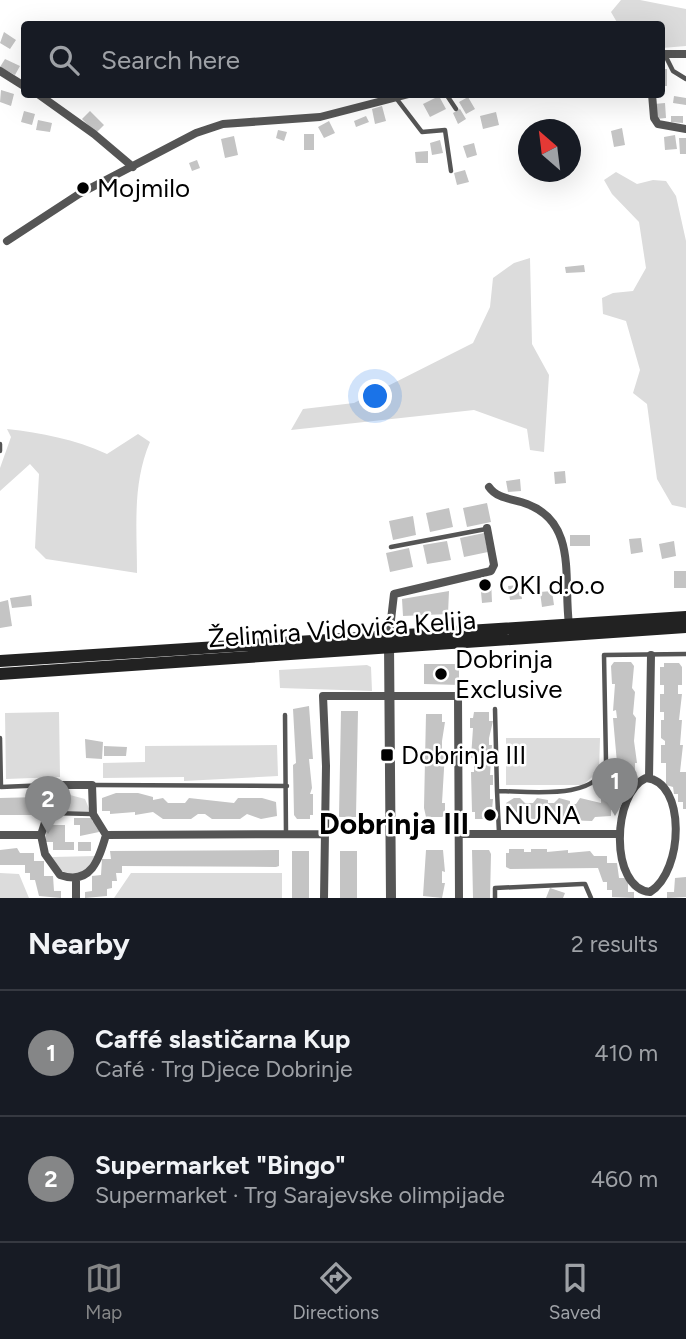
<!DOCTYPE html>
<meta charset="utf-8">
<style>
:root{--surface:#171b24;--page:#20242c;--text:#f1f3f6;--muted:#9ea1a6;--line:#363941;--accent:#858687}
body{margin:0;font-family:Figtree,sans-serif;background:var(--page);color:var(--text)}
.compass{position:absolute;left:518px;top:119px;width:63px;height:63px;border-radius:50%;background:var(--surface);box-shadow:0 7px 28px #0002;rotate:332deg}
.you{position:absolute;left:376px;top:397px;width:24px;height:24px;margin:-18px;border:5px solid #fff;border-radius:50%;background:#1a73e8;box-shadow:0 0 0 10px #1a73e833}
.badge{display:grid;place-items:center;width:46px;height:46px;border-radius:50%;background:var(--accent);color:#fff;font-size:23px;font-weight:700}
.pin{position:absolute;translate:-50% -58px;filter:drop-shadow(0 2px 4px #0008)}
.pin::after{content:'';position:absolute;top:37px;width:24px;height:21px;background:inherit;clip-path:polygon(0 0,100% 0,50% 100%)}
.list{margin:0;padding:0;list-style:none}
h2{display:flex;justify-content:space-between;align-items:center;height:91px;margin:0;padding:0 28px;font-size:30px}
h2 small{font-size:23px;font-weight:400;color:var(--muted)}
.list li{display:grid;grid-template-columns:46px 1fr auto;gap:21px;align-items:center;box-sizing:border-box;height:126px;padding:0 28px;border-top:2px solid var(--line)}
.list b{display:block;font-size:26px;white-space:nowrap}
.list p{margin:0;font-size:23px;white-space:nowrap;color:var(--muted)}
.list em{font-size:23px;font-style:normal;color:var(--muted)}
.icon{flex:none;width:38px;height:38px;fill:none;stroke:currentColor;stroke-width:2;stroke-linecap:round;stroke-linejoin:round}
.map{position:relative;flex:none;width:686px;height:898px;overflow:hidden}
.search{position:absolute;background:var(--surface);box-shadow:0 7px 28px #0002;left:21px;right:21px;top:21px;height:77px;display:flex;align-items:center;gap:18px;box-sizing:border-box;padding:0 24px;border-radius:7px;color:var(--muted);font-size:26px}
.sheet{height:343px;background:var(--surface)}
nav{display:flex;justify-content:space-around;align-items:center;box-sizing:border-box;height:98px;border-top:2px solid var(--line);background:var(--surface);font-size:19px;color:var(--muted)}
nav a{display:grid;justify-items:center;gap:4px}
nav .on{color:var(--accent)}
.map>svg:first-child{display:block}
.green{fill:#dcdcdc}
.building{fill:#c4c4c4}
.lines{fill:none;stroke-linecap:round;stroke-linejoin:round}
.service{stroke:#555;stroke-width:4.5}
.minor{stroke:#555;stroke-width:8}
.tertiary{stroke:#555;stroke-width:10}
.secondary{stroke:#222;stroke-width:12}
.poi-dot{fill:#000;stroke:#fff;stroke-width:2.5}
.labels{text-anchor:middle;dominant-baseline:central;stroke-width:5;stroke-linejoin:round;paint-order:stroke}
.poi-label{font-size:26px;fill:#000;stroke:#fff;text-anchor:start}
.street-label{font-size:26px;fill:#000;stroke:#fff}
.quarter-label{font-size:30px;font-weight:bold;fill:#000;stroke:#fff}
</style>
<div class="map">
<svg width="686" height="898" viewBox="0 0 686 898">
<rect width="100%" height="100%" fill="#fff"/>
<!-- green -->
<path class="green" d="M621,0H640L686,9V46L662,48V24H618L611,12Z
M616,172L637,184L653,180L666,181L676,196L686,241V508L672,505L657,479L647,404L633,393L640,370L626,321L603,314L602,298L613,293L633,291L646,268L639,222L612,194L604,180Z
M530,258L532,344L549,375L544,452L530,450L527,429L474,410L291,430L303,409L354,403L473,343L490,307L493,278L514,263Z
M7,429C42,433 74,439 107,454L138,434L150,442C132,484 137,528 137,573L46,559L35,548L39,474L30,464L0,491V468L11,437Z
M367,665L371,667L372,691L280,688L279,670Z
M59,712L60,777L6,779L5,713Z
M506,738H600L599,771L583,785H506Z
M277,745L278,776L184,781V777L103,778V763L145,762V746Z
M70,795L85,799L90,811H51L57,800Z
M96,856L87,870L74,876L59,870L52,857Z
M0,873L19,874L29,898H0Z
M131,873H282V898H114Z"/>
<!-- building -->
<path class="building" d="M4,32L16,40L10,49L0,43Z
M5,59L20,66L15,75L0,67Z
M662,69H667V86H662Z
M1,90L14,94L11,106L0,102Z
M439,96L446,109L430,117L423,104Z
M674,96L686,98V105L673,103Z
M468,97L475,109L466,114L459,102Z
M665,103L666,118L656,119L654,104Z
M382,106L386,121L375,124L372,109Z
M460,109L466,119L458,124L453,113Z
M24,111L35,114L32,125L21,122Z
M90,111L104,125L96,133L82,119Z
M496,112L499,125L483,129L480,116Z
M366,116L369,122L356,127L354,121Z
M671,116H683V123L671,122Z
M38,120L52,123L50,132L36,130Z
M329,121L335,133L324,138L318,127Z
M622,128L625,145L614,147L611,131Z
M278,130L287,132L284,141L276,138Z
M304,134H314V150H304Z
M675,135L677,149L665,150L664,137Z
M234,136L238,155L225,158L221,139Z
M679,138H686V154H680Z
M440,140L443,153L432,155L430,143Z
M474,143L477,155L467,158L463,146Z
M428,151V163H416L415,152Z
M197,160L200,168L192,171L189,163Z
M465,170L469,182L457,185L454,173Z
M584,265L585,272L566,273L565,267Z
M565,471L566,483L555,484L554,472Z
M520,479L521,491L508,492L506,481Z
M487,503L491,522L467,527L463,508Z
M449,508L453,527L430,532L426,513Z
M413,516L416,535L393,540L389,521Z
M484,533L488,552L464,557L460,538Z
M570,535H590V546H570Z
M641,538L643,552L631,554L629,539Z
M447,541L451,560L427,564L423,545Z
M674,541L676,556L662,559L659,544Z
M409,548L413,567L390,572L386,553Z
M674,571H686V588H674Z
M491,580L492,602L482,603L480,581Z
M520,585L522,599L510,600L508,586Z
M449,591L448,614L403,616L402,599Z
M552,591L554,605L542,607L540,592Z
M31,595L32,606L12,608L10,598Z
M8,600L12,626L0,628V602Z
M614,662H631L634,666L632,688L635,692L633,714L636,718L634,741L637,763H635V779H629L625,794H619L616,810H611V816L595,817L592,821L506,818V803L514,798H520L525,803H533L537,798L548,800V803H554L559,798L570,801V804H576L580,798L601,803V797H606L612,774H618L613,718H617L616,710L613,711L615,684H612L611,666Z
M664,663H679L682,667V685H678V694H682L679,720H682L680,745H683L680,772H686V809H683V802H678V794H674L673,787L666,785V763H661V745H665V741L661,738V720H664V712H660V694H664V685H660V667H664Z
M424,664H459V685L424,684Z
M309,706L313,759H309L312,788L310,794H313V815H310V819H297L294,815L293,765L296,763L293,709Z
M341,711H358L356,817H339Z
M474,712H489V721H493L489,738V745H492L490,775H493V785H490V799H493L491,819H475V812H472L471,772H474V758H471L473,728H470V718H473Z
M426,714H442V722H445L442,741V752H445L442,803H445V815L442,817H426L424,808Z
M85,739L103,742L102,759L86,758Z
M104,746L127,747L126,756H104Z
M116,793H138L153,797V800L163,798L168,803H185L189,798L234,803L238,798H262L276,802L277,816L261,819L247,814L240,819H212L205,814H198L191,819H163L153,812L135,815V812L110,814V811H102V798Z
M39,797V815H0V798Z
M74,818H92V821L99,824V832L80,836V825H74Z
M46,825H65V842H74V850H53V842H46Z
M78,842H91V851H78Z
M17,848L20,853H34V861H44V876H53L54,891H61V898L39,896L35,880H30V873H25V865H0V850Z
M509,849H524V852H531V849H547V852L568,850V853L590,851L594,856H607V863H617L619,878H628V892H634V898L612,897V890H607V882H603L598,868L510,869L506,867V853H509Z
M279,850V866L276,867L122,866V873H116L117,881H112V888L107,889V896L85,898V892L92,891V876L101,875L102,859H111L110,851Z
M426,850H443L445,872L442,871V883H445L442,898L423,896Z
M472,850H489L491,854L490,898H473Z
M292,851H309V898H292Z
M340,851H357V898H340Z
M686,877V897L667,898V892H674L675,878Z
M550,888L565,893L563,898H546Z"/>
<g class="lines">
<!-- service -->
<path class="service" d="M665,55L673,71L686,79
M446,94L456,109
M396,98L422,132L445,130L451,171
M0,444V451
M391,547L486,529
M495,709L497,791
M285,715L286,833
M0,738L1,787
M93,785L287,786
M1,787L48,785
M49,813L93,814
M499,833L497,791C527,791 600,802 606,762L604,655L686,654
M495,898V888L582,884H585L591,898"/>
<!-- minor -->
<path class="minor" d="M662,54H686
M0,71L24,86
M38,94L94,134L133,167
M652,94L654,118L658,124L686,129
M7,241L79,194L196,133L223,124L320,117L409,94
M489,487C497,499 514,499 527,504C578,523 563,580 569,624
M389,637L394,594L491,571L494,565L487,528
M646,778C686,781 684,871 650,892C609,888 612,793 646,778Z
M649,778L651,655
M48,785H92L93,814L106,835C99,859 91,886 60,875L45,854L41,835L48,813Z
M461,834H619
M0,835H41
M106,835L324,834
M76,879V898
M324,898L326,766L323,696H458L459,898"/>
<!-- tertiary -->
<path class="tertiary" d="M389,643L391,898"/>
<!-- secondary -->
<path class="secondary" d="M0,661L686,617
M0,674L686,627"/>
</g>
<!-- markers -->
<g class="poi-dot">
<circle cx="83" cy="188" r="7"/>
<circle cx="485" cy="585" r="7"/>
<circle cx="441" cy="674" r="7"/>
<rect x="380" y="748" width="14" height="14" rx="3.5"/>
<circle cx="490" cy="815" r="7"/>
</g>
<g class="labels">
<!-- poi labels -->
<g class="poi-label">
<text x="97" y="188">Mojmilo</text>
<text x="499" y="585">OKI d.o.o</text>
<text x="455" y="659">Dobrinja<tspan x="455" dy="30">Exclusive</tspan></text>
<text x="401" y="755">Dobrinja III</text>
<text x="504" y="815">NUNA</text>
</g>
<!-- street labels -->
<g class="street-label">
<text transform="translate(342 629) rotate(-4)">Želimira Vidovića Kelija</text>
</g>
<!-- quarter labels -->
<g class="quarter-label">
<text x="394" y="823">Dobrinja III</text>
</g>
</g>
</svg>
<svg class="compass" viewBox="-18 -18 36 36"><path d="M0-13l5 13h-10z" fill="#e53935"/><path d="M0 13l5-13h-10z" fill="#9ea1a6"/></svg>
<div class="you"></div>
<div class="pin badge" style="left:615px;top:816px">1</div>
<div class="pin badge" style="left:48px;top:834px">2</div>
<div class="search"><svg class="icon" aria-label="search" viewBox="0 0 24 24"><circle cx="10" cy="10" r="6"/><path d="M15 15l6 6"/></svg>Search here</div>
</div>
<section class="sheet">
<h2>Nearby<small>2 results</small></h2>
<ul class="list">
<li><span class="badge">1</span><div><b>Caffé slastičarna Kup</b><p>Café · Trg Djece Dobrinje</p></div><em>410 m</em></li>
<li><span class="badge">2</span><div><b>Supermarket &quot;Bingo&quot;</b><p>Supermarket · Trg Sarajevske olimpijade</p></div><em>460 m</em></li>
</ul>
</section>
<nav>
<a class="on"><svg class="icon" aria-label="map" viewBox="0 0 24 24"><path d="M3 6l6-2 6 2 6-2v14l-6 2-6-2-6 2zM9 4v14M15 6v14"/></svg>Map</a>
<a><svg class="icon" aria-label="directions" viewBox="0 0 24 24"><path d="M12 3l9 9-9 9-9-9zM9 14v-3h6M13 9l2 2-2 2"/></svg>Directions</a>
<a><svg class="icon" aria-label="saved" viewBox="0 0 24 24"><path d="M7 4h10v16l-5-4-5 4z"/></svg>Saved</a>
</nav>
